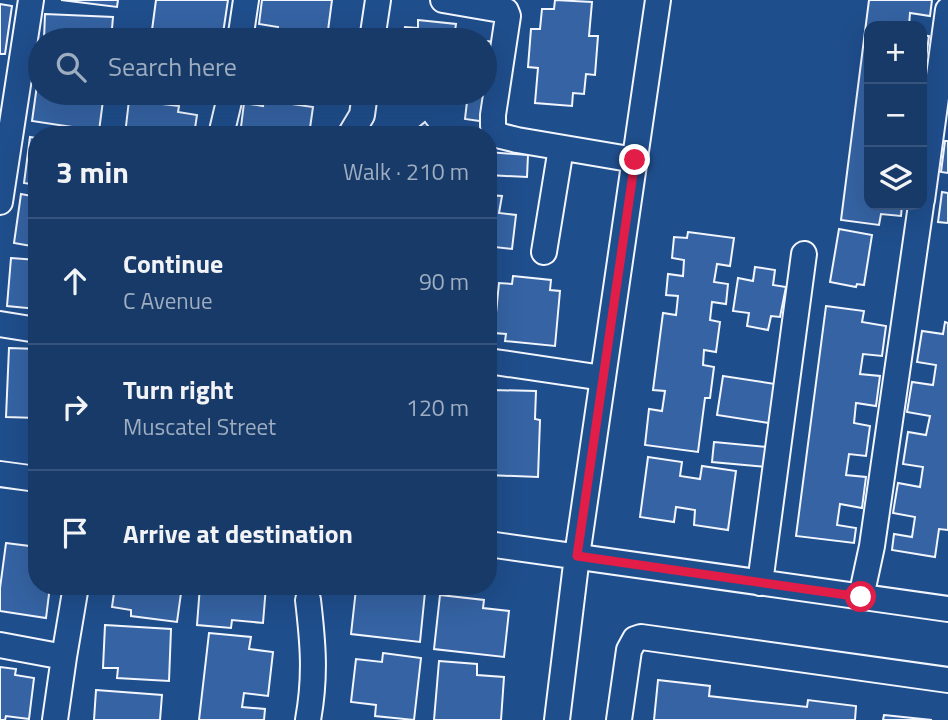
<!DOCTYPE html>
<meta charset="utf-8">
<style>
:root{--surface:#173a69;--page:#244571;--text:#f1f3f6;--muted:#9eadc0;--line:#36547d}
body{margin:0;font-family:"Titillium Web",sans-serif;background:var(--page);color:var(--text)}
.controls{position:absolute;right:21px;top:21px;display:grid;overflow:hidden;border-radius:14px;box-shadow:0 7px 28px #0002}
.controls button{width:63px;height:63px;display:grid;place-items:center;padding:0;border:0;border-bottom:2px solid var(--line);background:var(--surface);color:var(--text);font:35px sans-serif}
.stop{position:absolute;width:21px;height:21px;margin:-16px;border:5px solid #e11d48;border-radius:50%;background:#fff}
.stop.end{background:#e11d48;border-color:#fff;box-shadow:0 2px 7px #0008}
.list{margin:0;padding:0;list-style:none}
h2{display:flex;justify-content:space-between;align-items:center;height:91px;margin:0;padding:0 28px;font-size:30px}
h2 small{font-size:23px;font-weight:400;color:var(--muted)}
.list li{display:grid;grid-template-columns:46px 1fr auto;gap:21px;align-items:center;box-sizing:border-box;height:126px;padding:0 28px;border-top:2px solid var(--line)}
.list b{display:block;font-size:26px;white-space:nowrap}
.list p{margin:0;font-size:23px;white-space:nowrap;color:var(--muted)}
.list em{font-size:23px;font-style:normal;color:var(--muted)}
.icon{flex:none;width:38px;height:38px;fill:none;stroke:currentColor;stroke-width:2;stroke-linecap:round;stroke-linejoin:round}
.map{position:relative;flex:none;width:948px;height:720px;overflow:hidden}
.search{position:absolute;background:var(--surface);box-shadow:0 7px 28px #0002;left:28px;top:28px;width:469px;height:77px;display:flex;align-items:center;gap:18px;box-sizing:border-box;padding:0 24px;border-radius:38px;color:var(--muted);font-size:26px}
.panel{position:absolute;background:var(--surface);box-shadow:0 7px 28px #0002;left:28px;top:126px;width:469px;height:469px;border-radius:28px}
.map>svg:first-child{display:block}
.building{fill:#3563a3;stroke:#f2f6ff;stroke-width:2}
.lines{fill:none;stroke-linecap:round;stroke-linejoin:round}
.minor-casing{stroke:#f2f6ff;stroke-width:28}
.minor{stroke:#1f4e8c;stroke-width:24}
.route{stroke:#e11d48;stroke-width:9}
</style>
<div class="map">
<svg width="948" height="720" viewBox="0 0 948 720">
<rect width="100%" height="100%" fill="#1f4e8c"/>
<!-- building -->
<path class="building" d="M61,0H118L117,7Z
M156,0H228L222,40L152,30Z
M262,0H332L327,38L277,31L278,27L259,24Z
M555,0L592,2L589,36H598L595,75L586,74L584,94L573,93L572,106L535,103L538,68L528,67L531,29H540L542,9H554Z
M869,0H932L930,16L910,13L909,26H869V205H902L901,216L881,214L879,225L841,220Z
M0,4L12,6L5,54H0Z
M45,14L113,17L111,40H44Z
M418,20L456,24L454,38L466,40H404L405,27L418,28Z
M922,35L929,36L925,66L922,65Z
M485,41L497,42L487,122L465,119L468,93H485Z
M39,71L40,72V93H104L99,131L32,121Z
M143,93H213L212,99Z
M282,93H319L318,98Z
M129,100L179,106L178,112L197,115L194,135H125Z
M264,100L313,107L309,135H240L244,103L263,106Z
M425,122L435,135H409Z
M30,137L37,138V185L24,183Z
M945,141H948V173L941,172Z
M488,152L528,155L527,177L488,175Z
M942,192L948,193V223L938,222Z
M21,194L37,197V247L14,243Z
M488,195L502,196L499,213L516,215L512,249L495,247L493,263L488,262Z
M839,229L872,235L864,285L857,284L856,287L830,282Z
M688,232L734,238L730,266L717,264L714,282L728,284L726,304L712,302L710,320L720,322L716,352L704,350L703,365L714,367L710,398H705L698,452L645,445L649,409L662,411L665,391L653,390L663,313L676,315L678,296L666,295L668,274L683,276L684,260L672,258L674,237L687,238Z
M11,258L37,260V309L7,306Z
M755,267L775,270L773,285L786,287L780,317L771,316L768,330L747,326L749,313L733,311L738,278L753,281Z
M513,276L551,280L550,290L560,291L555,346L505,341L506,334L494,333L499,283L512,284Z
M826,306L864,311L862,322L886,326L882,356L863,354L860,374L880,376L876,406L856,403L854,423L870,426L866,456L849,454L846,475L866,477L862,508L840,504L837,525L856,528L854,543L796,536Z
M945,322L948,323V530L939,529L935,557L892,550L894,534L912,537L915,517L893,513L898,483L920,487L923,467L903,464L908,432L926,435L930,416L907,412L912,382L933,385L936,365L917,362L922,331L943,334Z
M9,348L37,349V418L6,417Z
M723,376L775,384L769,423L717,415Z
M492,390L536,391L535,419L540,420L538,477L488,475V412H491Z
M714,442L768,447L766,467L712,462Z
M648,457L682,462L680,476L700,479L702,466L736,471L728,530L694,525L695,510L676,507L674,522L640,517Z
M6,543L37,547V586H50L46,618L0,611V588Z
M115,586H182L177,622L131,616V610L112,607Z
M200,586H266L263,623L232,620L231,628L197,625Z
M383,587L425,592L420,642L351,634L356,589L382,592Z
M440,595L484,600L483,608L509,611L504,657L434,649Z
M105,625L171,629L169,681L117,678L118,668H103Z
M209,633L251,637L249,649L273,652L268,696L244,693L242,707L265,709L264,720H199Z
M383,653L421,658L414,720L375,716L376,705L351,702L356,659L382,662Z
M439,661L477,664V675L504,677L501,720H434Z
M0,667L16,669L15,675L34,678L29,719L6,716L5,720H0Z
M658,680L710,686L709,696L807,707L808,700L856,706L855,720H654Z
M96,690L162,695L160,720H94Z
M884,715L932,720H883Z"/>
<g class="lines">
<defs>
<path id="minor" d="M443,0L501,10L506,11L508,16L493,115V126L497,135L517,140L635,160
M240,40L246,0
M372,40L378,0
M221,135L231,93
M350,135L362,115L365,93
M922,200L948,10
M0,202L31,0
M544,252L561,148
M0,324L37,330
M488,361L603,378
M0,474L37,479
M488,544L948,609
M760,583L804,254
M861,597L872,546L921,205
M308,600C313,643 316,676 308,720
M0,645L64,657L55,720
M64,657L76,586
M557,720L577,556L658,0
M619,720L629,650L635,639L641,637L948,680"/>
</defs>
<!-- minor casing -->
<use href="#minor" class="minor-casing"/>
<!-- minor -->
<use href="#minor" class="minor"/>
</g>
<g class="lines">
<!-- route -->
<path class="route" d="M635,160L577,556L861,597"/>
</g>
</svg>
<div class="controls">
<button>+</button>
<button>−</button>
<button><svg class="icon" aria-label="layers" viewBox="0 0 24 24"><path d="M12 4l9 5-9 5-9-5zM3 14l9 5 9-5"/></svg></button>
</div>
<div class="stop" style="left:861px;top:597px"></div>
<div class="stop end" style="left:635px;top:160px"></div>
<div class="search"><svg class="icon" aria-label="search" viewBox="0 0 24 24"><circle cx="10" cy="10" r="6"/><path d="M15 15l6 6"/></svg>Search here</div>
<section class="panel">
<h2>3 min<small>Walk · 210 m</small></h2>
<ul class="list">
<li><svg class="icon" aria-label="ahead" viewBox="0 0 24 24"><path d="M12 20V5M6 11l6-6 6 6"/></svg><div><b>Continue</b><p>C Avenue</p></div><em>90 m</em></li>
<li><svg class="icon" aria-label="right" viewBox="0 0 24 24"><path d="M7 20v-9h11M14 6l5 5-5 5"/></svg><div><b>Turn right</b><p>Muscatel Street</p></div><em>120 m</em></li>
<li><svg class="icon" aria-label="arrive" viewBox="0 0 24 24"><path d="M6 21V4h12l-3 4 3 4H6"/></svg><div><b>Arrive at destination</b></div></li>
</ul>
</section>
</div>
